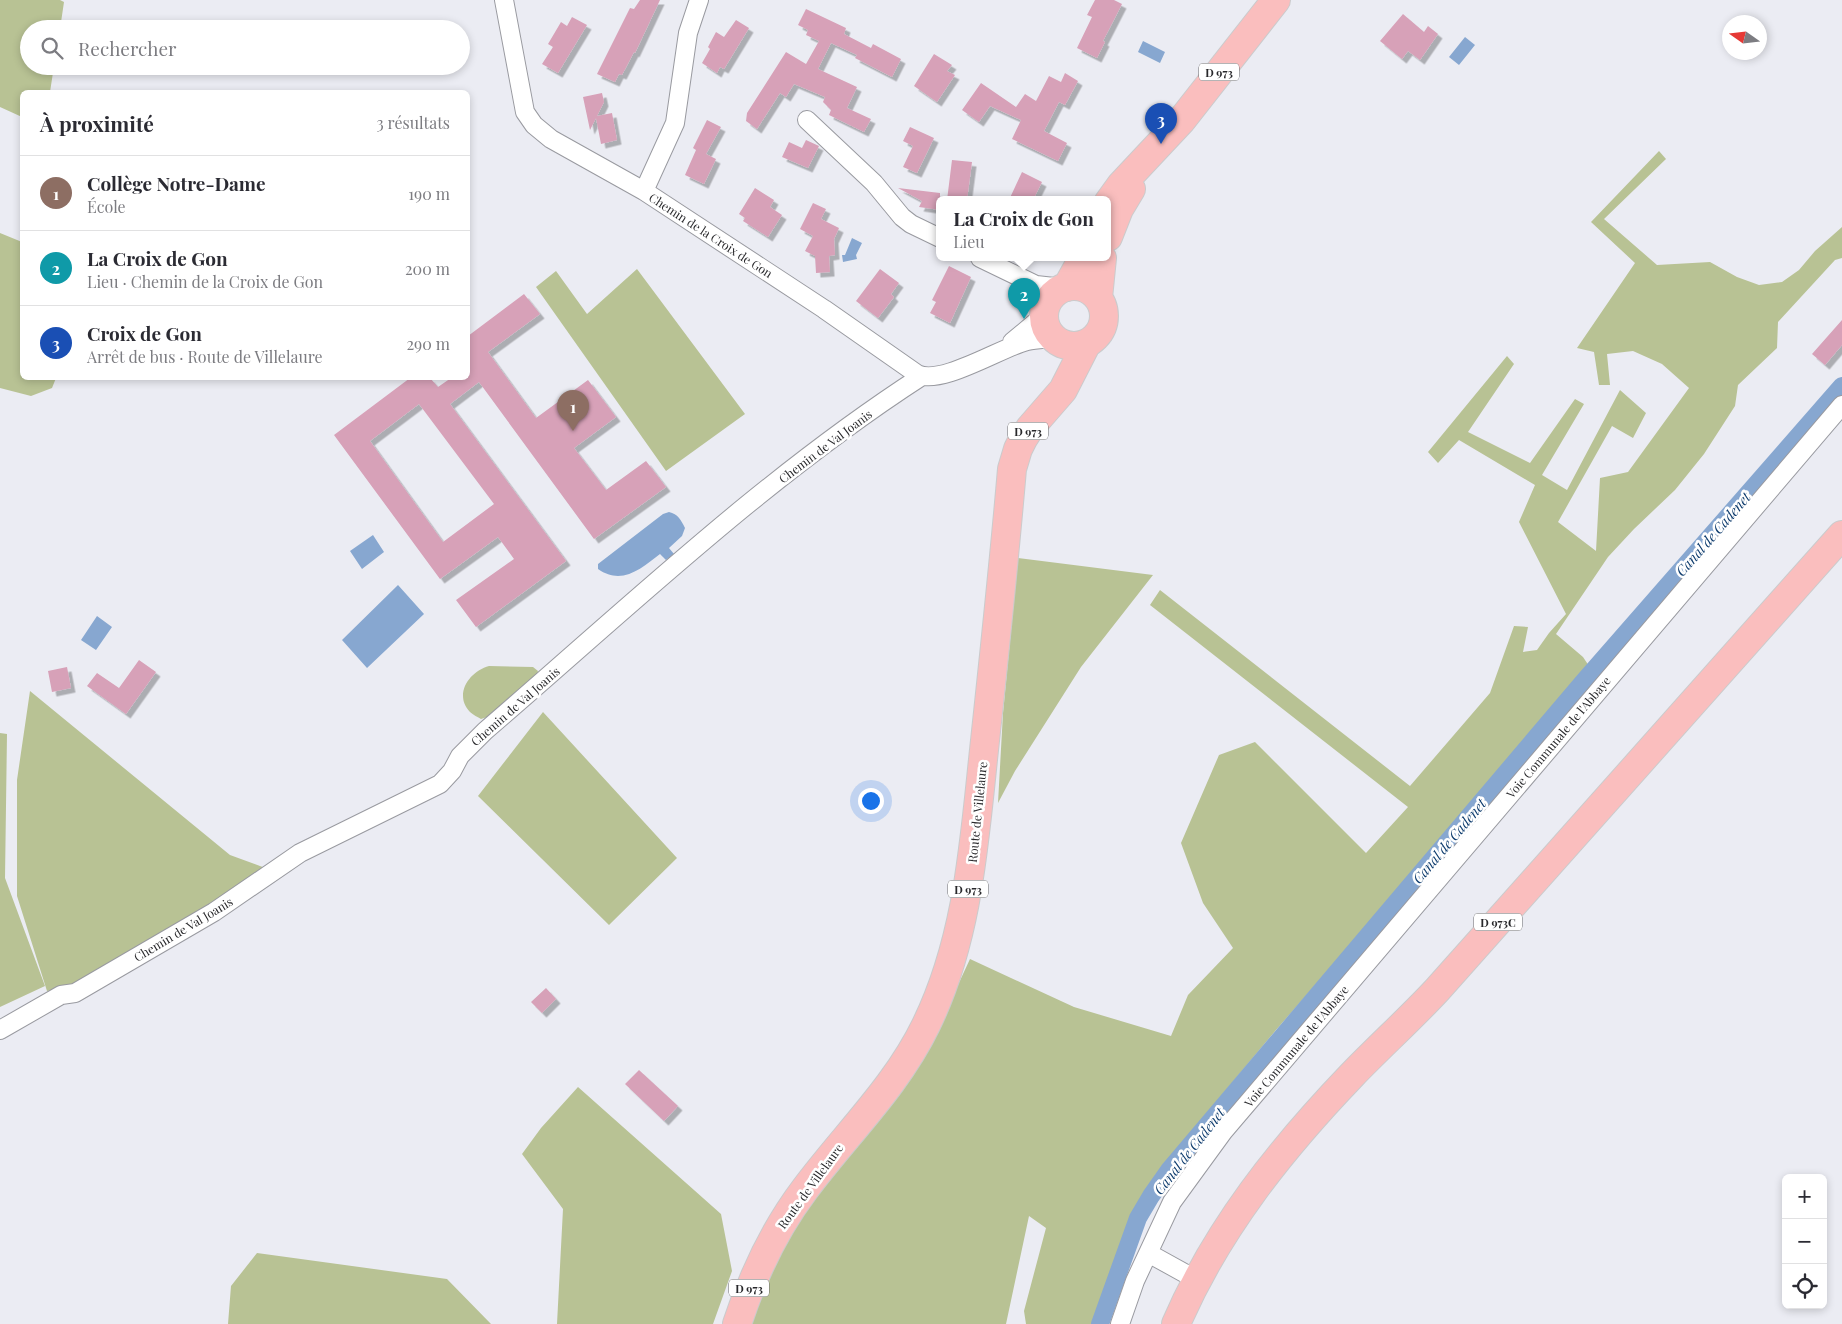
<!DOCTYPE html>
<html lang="fr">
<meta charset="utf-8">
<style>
:root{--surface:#fff;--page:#f7f7f7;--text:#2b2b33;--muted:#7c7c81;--line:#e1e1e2;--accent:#b45309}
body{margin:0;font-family:"Playfair Display",serif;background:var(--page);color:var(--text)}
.controls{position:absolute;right:15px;bottom:15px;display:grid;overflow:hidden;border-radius:8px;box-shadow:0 2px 8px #0003}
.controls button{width:45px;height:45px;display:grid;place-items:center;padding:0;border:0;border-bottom:1px solid var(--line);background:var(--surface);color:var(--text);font:25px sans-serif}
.compass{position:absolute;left:1722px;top:15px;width:45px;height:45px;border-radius:50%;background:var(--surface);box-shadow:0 2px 8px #0003;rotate:284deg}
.you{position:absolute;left:870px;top:800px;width:18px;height:18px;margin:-12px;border:4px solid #fff;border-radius:50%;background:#1a73e8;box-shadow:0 0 0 8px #1a73e833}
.badge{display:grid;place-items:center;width:32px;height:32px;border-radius:50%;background:var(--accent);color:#fff;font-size:16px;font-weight:700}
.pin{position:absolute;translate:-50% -41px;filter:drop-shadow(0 1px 2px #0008)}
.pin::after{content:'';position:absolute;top:26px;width:18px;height:15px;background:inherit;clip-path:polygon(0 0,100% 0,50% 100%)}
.popup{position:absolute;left:936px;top:196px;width:175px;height:65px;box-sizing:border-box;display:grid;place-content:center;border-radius:8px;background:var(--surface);filter:drop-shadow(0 1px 4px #0005);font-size:16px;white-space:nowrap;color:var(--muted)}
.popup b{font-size:19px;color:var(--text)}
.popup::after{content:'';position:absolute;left:50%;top:100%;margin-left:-10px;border:10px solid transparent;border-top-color:var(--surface)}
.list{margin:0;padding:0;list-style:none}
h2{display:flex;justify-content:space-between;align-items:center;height:65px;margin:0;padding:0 20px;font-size:21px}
h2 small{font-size:16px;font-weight:400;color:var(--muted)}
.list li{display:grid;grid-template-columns:32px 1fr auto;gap:15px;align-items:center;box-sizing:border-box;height:75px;padding:0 20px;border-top:1px solid var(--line)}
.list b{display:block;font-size:19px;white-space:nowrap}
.list p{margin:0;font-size:16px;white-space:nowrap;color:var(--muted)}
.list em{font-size:16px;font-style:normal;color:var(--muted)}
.icon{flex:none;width:28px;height:28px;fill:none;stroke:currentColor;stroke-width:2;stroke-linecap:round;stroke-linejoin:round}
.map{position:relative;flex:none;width:1842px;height:1324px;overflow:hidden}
.search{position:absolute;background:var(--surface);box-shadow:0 2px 8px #0003;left:20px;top:20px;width:450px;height:55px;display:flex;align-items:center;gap:12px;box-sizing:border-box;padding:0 18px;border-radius:28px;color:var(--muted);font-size:19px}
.panel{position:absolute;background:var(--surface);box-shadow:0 2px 8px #0003;left:20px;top:90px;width:450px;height:290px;border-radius:8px}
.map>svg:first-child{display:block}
.green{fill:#b8c294}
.water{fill:#87a7d0}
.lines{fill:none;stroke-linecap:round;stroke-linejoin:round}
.canal{stroke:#87a7d0;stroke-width:18}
.building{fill:#d7a1b8;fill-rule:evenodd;filter:url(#shadow)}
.street-casing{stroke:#999aa0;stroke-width:20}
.primary-casing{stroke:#cbcbcc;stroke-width:30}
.street{stroke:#fff;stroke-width:18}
.primary{stroke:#fabebe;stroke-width:28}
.labels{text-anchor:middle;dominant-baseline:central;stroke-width:5;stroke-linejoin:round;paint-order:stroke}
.shield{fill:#fff;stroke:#68686b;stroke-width:1}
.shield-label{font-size:11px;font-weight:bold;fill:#28282b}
.street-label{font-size:12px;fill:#28282b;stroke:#fff}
.water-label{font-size:14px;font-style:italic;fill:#0d3b6d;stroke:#fff}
</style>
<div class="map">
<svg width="1842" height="1324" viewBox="0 0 1842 1324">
<defs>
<filter id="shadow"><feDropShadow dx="4.5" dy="4.5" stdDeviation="0" flood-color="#0004"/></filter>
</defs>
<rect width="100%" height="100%" fill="#ebecf3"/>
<!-- green -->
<path class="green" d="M0,0H60L64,2L60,29H29V66H54L50,92H22V117L0,107Z
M1659,151L1666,159L1604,219L1657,265L1710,262L1737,277L1759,285L1782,282L1799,270L1815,251L1842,227V258L1835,260L1778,322L1777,348L1738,385L1735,406L1704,454L1675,490L1634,529L1608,557L1556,634L1583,657L1589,666L1485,790L1276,1030L1191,1132L1150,1186L1132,1214L1092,1324H1026L1024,1311L1046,1228L1029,1216L1006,1324H750L758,1300L792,1223L924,1058L970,959L1074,1007L1171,1036L1188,995L1233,948L1203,903L1181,843L1219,755L1255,742L1366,853L1408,807L1150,605L1160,590L1410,786L1490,693L1514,626L1528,627L1523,652L1537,650L1549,633L1566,614L1519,522L1535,485L1459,440L1438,463L1428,452L1507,356L1514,364L1468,432L1530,463L1575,399L1584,404L1542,475L1567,490L1620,390L1646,413L1633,438L1612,426L1558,522L1596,551L1600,478L1628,472L1689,388L1662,364L1633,351L1607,354L1610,385H1599L1594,352L1577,348L1635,263L1591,222Z
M0,233L22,242V378H56L52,388L31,396L0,388Z
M637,269L745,414L666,471L536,287L556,271L587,314Z
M1018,558L1153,575L1081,667L1015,771L998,803L1003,713Z
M489,666L533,667L538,671L536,677L490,716L481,719C478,717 473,715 470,712C453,694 470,671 489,666Z
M30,691L230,855L268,869L177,932L69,988L47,991L17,896V780Z
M543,712L677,858L609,925L478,796Z
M0,733L7,734L5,878L45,986L0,1007Z
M578,1087L721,1214L732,1271L713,1324H557L563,1209L522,1154L541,1128Z
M257,1253L447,1279L491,1324H228L231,1286Z"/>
<!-- water -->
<path class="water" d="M1465,37L1475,45L1459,65L1449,57Z
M1143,41L1165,52L1160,63L1138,52Z
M852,238L862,243L856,255L857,259L843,262L842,255H845Z
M669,512C678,514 681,520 685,528L682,536L669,548L674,554L666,560L660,554C642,568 622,586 598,569V564L663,514Z
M373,535L384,552L362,569L350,551Z
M398,585L424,614L367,668L342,640Z
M97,616L112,627L96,650L81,640Z"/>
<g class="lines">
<!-- canal -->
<path class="canal" d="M1100,1324L1138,1218L1151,1196L1170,1169L1584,681L1842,386"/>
</g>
<!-- building -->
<path class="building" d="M640,0H660L635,53L634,52L622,75L619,74L615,82L597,74L630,8L634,9Z
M1095,0H1114L1122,4L1103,41L1105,42L1097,58L1077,48L1092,17L1087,15Z
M806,9L846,28L844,34L871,48L873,44L901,59L892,77L855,58L857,55L831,43L818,69L857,87L847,108L871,119L864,132L829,115L831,110L823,102L825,97L794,84L786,97L780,93L757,129L746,121L747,113L786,52L806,64L819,41L806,35L808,30L798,25Z
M1403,14L1424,32L1428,26L1438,34L1420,60L1408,51L1402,59L1380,41Z
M572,17L587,25L558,73L542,64L553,47L548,44L561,22L567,26Z
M736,20L749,28L724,69L720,67L717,73L702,63L710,49L708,47L716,32L724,37Z
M934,54L952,65L947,71L955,75L937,102L914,86Z
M1065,73L1078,81L1065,105L1059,102L1044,131L1067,143L1058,161L1012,139L1021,120L990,106L979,122L962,110L981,83L1016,107L1025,94L1036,101L1049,76L1061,82Z
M602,93L604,102L597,116L612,113L617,140L601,144L596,118L590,130L583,97Z
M707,120L721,127L706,154L716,159L704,184L685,175L696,150L693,148Z
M910,127L934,138L917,173L903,167L913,146L903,141Z
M806,140L819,146L808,168L782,157L789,142L802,148Z
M952,160L972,162L967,200H947Z
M1022,172L1042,182L1033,200H1009Z
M755,188L774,200L770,207L782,215L768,237L743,221L745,218L739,214Z
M898,188L940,193V210L919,207L922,201Z
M813,203L826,209L821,219L839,228L834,239L835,255L829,256L830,272L816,273L815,256L805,251L813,236L800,229Z
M949,266L971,277L950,323L930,313L936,302L932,300Z
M880,269L899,283L891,294L894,297L878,318L856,301Z
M524,294L540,314L488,352L536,418L588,380L616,417L574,448L606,490L646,461L666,487L594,539L479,382L450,404L566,561L476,627L456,600L514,559L498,537L440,579L334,435L410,378H430L438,387L451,378H468V336ZM419,404L494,504L443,542L370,441Z
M1842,320V345L1825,365L1812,354Z
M139,660L156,672L126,714L87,686L97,673L119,688Z
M67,667L71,688L52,692L48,671Z
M546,988L556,999L542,1013L531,1002Z
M639,1070L678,1106L664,1121L625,1084Z"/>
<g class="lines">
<defs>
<path id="street" d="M504,0L525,112L534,125L551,139L644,191L824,309L917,374C941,386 1000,348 1027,341C1035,339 1045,339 1054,338
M807,120L874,183L902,217L911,224L940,238
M644,191L675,123L688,33L699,0
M980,258L1036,285
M1046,307L1036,285L1063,288
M1012,342L1036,322L1044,312
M0,1030L61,995L75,993L214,912L300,853L440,784L452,771L460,756L485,731C627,609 764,478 922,376
M1148,1253L1197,1280
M1120,1324L1135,1281L1172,1202L1223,1132L1842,405"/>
<path id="primary" d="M1108,203L1121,185L1181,121L1276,0
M1108,237L1119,209L1131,189
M1044 316a30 30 0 1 1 60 0a30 30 0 1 1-60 0Z
M1067,287L1083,258
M1098,298L1102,258
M737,1324C753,1275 774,1230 805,1189C846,1134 896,1087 926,1025C968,939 974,844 984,750C994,657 1004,563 1012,469L1018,449L1023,439L1030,428L1063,390L1087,343
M1176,1324C1217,1229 1281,1149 1352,1075C1380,1046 1410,1019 1437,990C1572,839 1707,687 1842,535"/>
</defs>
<!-- street casing -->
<use href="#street" class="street-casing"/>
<!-- primary casing -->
<use href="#primary" class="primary-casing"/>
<!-- street -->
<use href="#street" class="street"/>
<!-- primary -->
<use href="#primary" class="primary"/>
</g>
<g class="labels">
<!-- shield labels -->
<g class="shield">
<rect x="1199" y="63.5" width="40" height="17" rx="4"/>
<rect x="1008" y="422.5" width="40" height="17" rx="4"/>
<rect x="948" y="880.5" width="40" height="17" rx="4"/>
<rect x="1474" y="913.5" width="48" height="17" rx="4"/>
<rect x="729" y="1279.5" width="40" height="17" rx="4"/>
</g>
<g class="shield-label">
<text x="1219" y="72">D 973</text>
<text x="1028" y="431">D 973</text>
<text x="968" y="889">D 973</text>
<text x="1498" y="922">D 973C</text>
<text x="749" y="1288">D 973</text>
</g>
<!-- street labels -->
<g class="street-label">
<text transform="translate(711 235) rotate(33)">Chemin de la Croix de Gon</text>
<text transform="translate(825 446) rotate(-37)">Chemin de Val Joanis</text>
<text transform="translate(515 706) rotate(-41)">Chemin de Val Joanis</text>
<text transform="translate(1558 737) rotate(-50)">Voie Communale de l'Abbaye</text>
<text transform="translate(977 812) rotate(-84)">Route de Villelaure</text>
<text transform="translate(183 929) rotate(-31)">Chemin de Val Joanis</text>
<text transform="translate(1296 1046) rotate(-50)">Voie Communale de l'Abbaye</text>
<text transform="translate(810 1186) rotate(-54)">Route de Villelaure</text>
</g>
<!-- water labels -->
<g class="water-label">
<text transform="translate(1713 534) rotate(-49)">Canal de Cadenet</text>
<text transform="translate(1449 841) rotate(-50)">Canal de Cadenet</text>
<text transform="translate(1189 1151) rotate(-52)">Canal de Cadenet</text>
</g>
</g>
</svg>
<div class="controls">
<button>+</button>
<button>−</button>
<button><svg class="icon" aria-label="locate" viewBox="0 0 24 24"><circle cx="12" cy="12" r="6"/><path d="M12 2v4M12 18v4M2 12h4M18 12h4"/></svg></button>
</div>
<svg class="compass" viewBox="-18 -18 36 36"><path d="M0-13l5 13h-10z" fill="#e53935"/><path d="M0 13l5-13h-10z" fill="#7c7c81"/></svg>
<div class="you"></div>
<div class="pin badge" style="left:573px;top:431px;background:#8d6e63">1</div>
<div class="pin badge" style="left:1024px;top:319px;background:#0f9aa8">2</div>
<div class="popup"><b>La Croix de Gon</b>Lieu</div>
<div class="pin badge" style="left:1161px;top:144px;background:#1a4fb4">3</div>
<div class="search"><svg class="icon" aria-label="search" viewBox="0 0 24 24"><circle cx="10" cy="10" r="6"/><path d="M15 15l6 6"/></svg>Rechercher</div>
<section class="panel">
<h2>À proximité<small>3 résultats</small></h2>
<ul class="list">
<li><span class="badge" style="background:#8d6e63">1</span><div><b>Collège Notre-Dame</b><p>École</p></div><em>190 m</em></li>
<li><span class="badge" style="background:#0f9aa8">2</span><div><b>La Croix de Gon</b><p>Lieu · Chemin de la Croix de Gon</p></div><em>200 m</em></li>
<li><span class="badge" style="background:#1a4fb4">3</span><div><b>Croix de Gon</b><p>Arrêt de bus · Route de Villelaure</p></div><em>290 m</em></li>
</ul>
</section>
</div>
